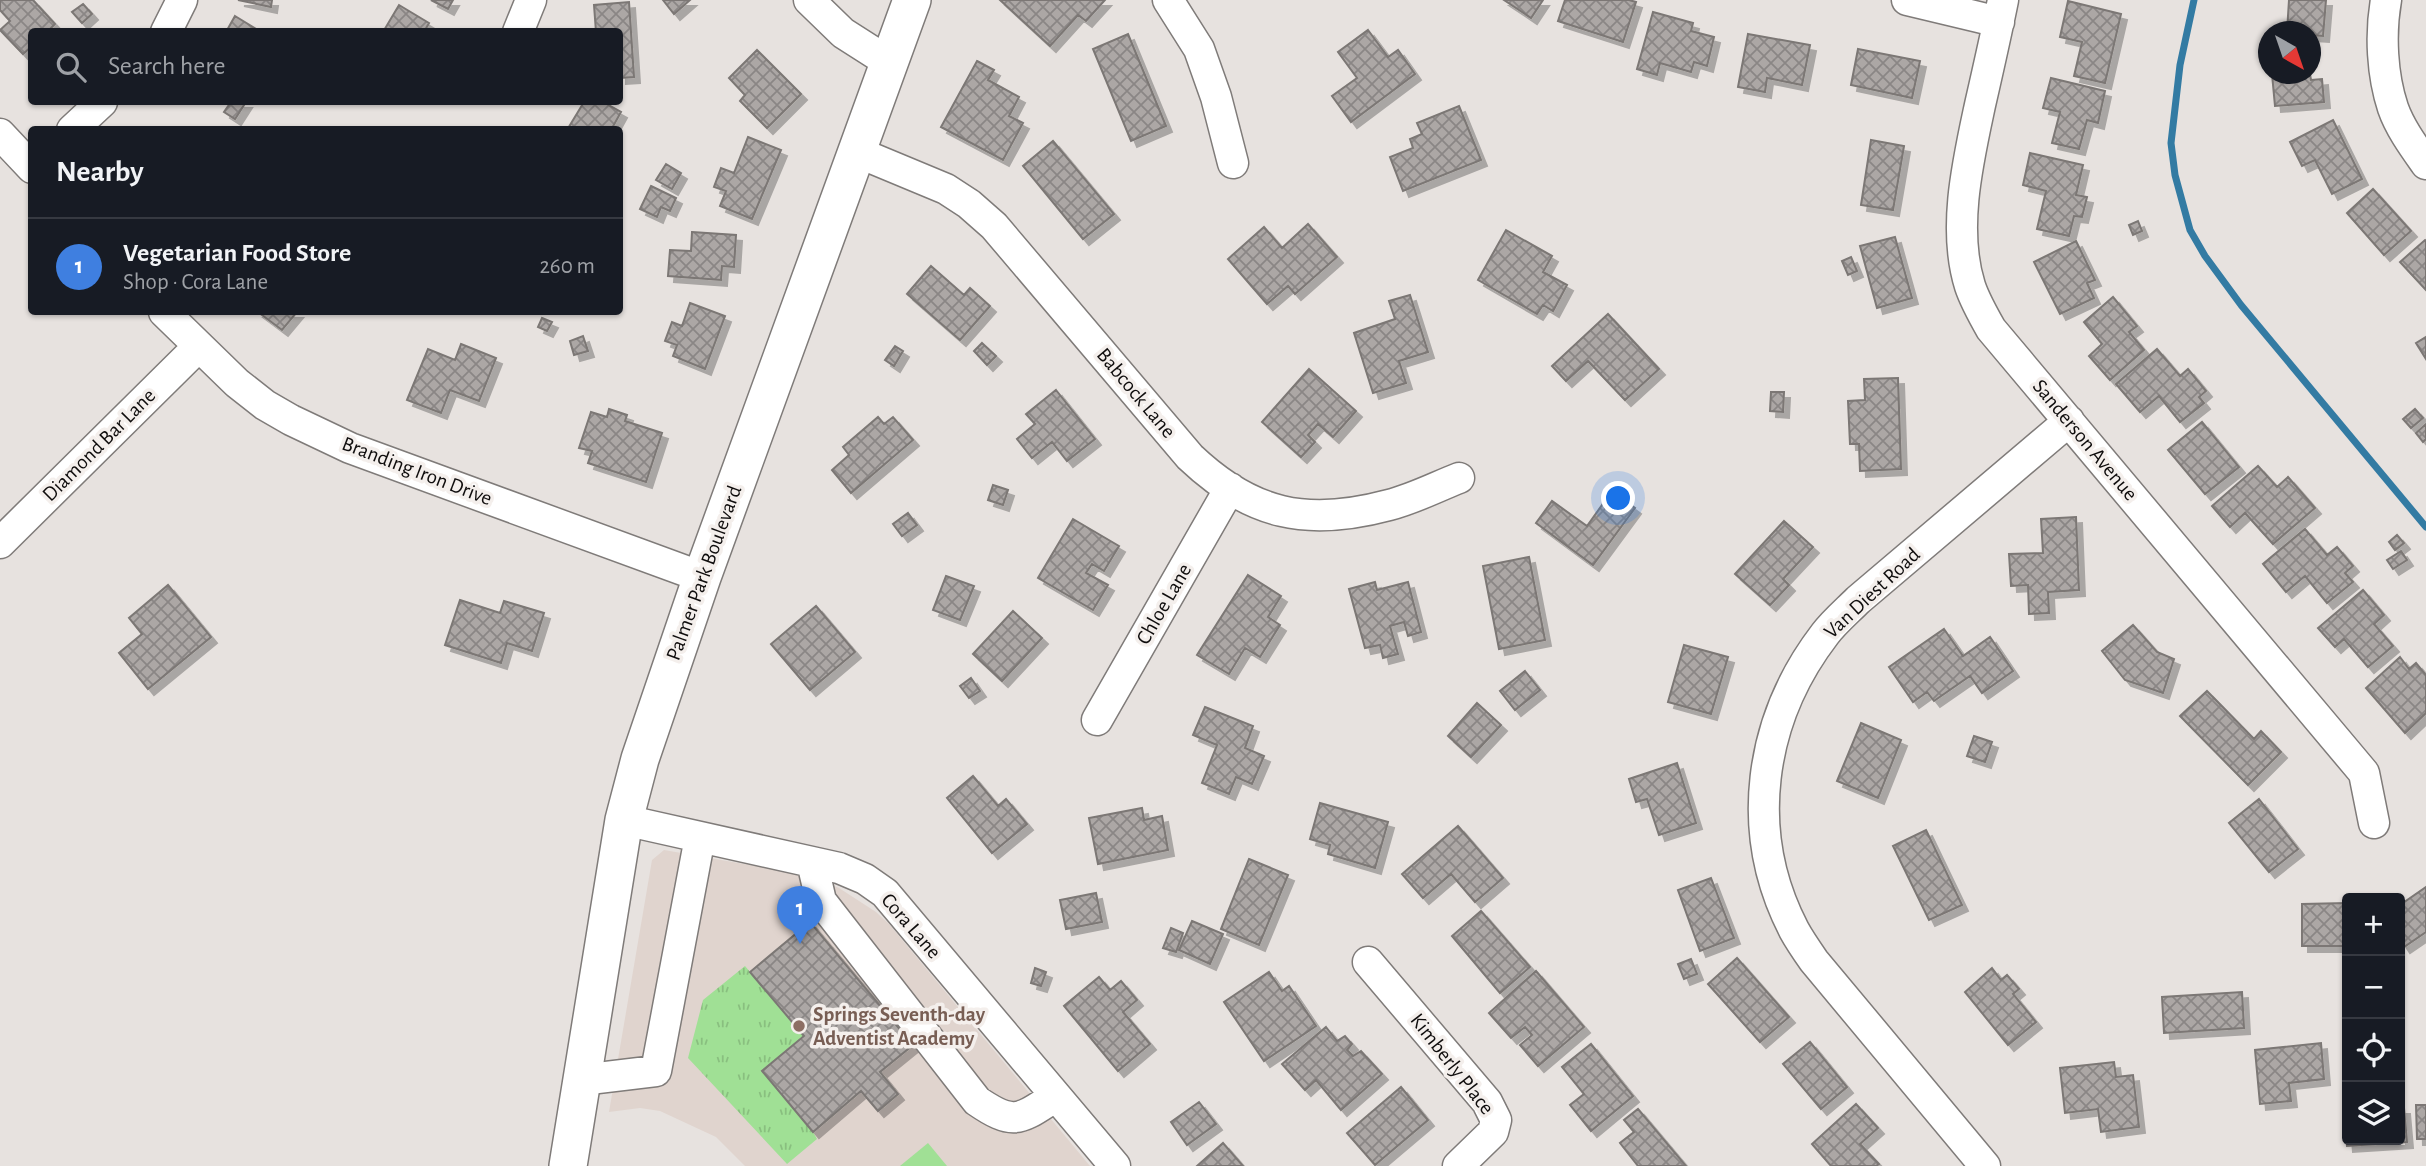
<!DOCTYPE html>
<meta charset="utf-8">
<style>
:root{--surface:#171b24;--page:#20242c;--text:#f1f3f6;--muted:#9ea1a6;--line:#363941;--accent:#ce8990}
body{margin:0;font-family:"Alegreya Sans",sans-serif;background:var(--page);color:var(--text)}
.controls{position:absolute;right:21px;bottom:21px;display:grid;overflow:hidden;border-radius:7px;box-shadow:0 2px 5px #0004}
.controls button{width:63px;height:63px;display:grid;place-items:center;padding:0;border:0;border-bottom:2px solid var(--line);background:var(--surface);color:var(--text);font:35px sans-serif}
.compass{position:absolute;left:2258px;top:21px;width:63px;height:63px;border-radius:50%;background:var(--surface);box-shadow:0 2px 5px #0004;rotate:140deg}
.you{position:absolute;left:1619px;top:499px;width:24px;height:24px;margin:-18px;border:5px solid #fff;border-radius:50%;background:#1a73e8;box-shadow:0 0 0 10px #1a73e833}
.badge{display:grid;place-items:center;width:46px;height:46px;border-radius:50%;background:var(--accent);color:#fff;font-size:23px;font-weight:700}
.pin{position:absolute;translate:-50% -58px;filter:drop-shadow(0 2px 4px #0008)}
.pin::after{content:'';position:absolute;top:37px;width:24px;height:21px;background:inherit;clip-path:polygon(0 0,100% 0,50% 100%)}
.list{margin:0;padding:0;list-style:none}
h2{display:flex;justify-content:space-between;align-items:center;height:91px;margin:0;padding:0 28px;font-size:30px}
h2 small{font-size:23px;font-weight:400;color:var(--muted)}
.list li{display:grid;grid-template-columns:46px 1fr auto;gap:21px;align-items:center;box-sizing:border-box;height:98px;padding:0 28px;border-top:2px solid var(--line)}
.list b{display:block;font-size:26px;white-space:nowrap}
.list p{margin:0;font-size:23px;white-space:nowrap;color:var(--muted)}
.list em{font-size:23px;font-style:normal;color:var(--muted)}
.icon{flex:none;width:38px;height:38px;fill:none;stroke:currentColor;stroke-width:2;stroke-linecap:round;stroke-linejoin:round}
.map{position:relative;flex:none;width:2426px;height:1166px;overflow:hidden}
.search{position:absolute;background:var(--surface);box-shadow:0 2px 5px #0004;left:28px;top:28px;width:595px;height:77px;display:flex;align-items:center;gap:18px;box-sizing:border-box;padding:0 24px;border-radius:7px;color:var(--muted);font-size:26px}
.panel{position:absolute;background:var(--surface);box-shadow:0 2px 5px #0004;left:28px;top:126px;width:595px;height:189px;border-radius:7px}
.map>svg:first-child{display:block}
.built{fill:#e0d4ce}
.green{fill:#a0e095}
.park{fill:url(#park-tufts)}
.lines{fill:none;stroke-linecap:round;stroke-linejoin:round}
.stream{stroke:#337ba3;stroke-width:7}
.building{fill:url(#building-cross-hatch);stroke:#7b7774;stroke-width:2;filter:url(#shadow)}
.minor-casing{stroke:#7f7b79;stroke-width:33}
.major-casing{stroke:#7f7b79;stroke-width:40}
.minor{stroke:#fff;stroke-width:30}
.major{stroke:#fff;stroke-width:37}
.education-dot{fill:#8d6e63;stroke:#f4efec;stroke-width:2.5}
.labels{text-anchor:middle;dominant-baseline:central;stroke-width:7;stroke-linejoin:round;paint-order:stroke}
.street-label{font-size:21px;fill:#0f0d0d;stroke:#f4efec}
.education-label{font-size:21px;font-weight:bold;fill:#785e54;stroke:#f4efec;text-anchor:start}
</style>
<div class="map">
<svg width="2426" height="1166" viewBox="0 0 2426 1166">
<defs>
<pattern id="park-tufts" width="24" height="20" patternUnits="userSpaceOnUse" patternTransform="scale(1.75)"><rect width="24" height="20" fill="#a0e095"/><path d="M3 7l-1-3M5 7V3M7 7l1-3M15 17l-1-3M17 17v-4M19 17l1-3" fill="none" stroke="#89bf7f"/></pattern>
<pattern id="building-cross-hatch" width="8" height="8" patternUnits="userSpaceOnUse" patternTransform="scale(1.75)"><rect width="8" height="8" fill="#aca7a5"/><path d="M0 0l8 8M0 8l8-8" fill="none" stroke="#8a8685"/></pattern>
<filter id="shadow"><feDropShadow dx="6" dy="6" stdDeviation="0" flood-color="#0004"/></filter>
</defs>
<rect width="100%" height="100%" fill="#e7e2df"/>
<!-- built -->
<path class="built" d="M664,850L790,872L817,879L839,888L876,912L889,924L1090,1166H745L716,1137L660,1111L640,1108L609,1112L652,860Z"/>
<!-- green -->
<path class="green" d="M928,1143L947,1166H900Z"/>
<!-- park -->
<path class="park" d="M745,966L804,1036L762,1071L813,1132L817,1139L787,1164L688,1058L703,1000Z"/>
<g class="lines">
<!-- stream -->
<path class="stream" d="M2194,0L2180,65L2171,143L2175,175L2190,230L2205,256L2241,305L2426,527"/>
</g>
<!-- building -->
<path class="building" d="M0,0H33L55,24L47,32H32V46L23,54L0,30L10,21L0,10Z
M238,0H272L271,7Z
M431,0H453L448,9Z
M663,0H690L674,14Z
M1000,0H1105L1086,21L1078,15L1050,46Z
M1504,0H1543L1531,18Z
M1565,0H1629L1636,2L1623,42L1558,21Z
M2289,0H2326L2323,36L2310,35V32H2287Z
M2068,1L2121,14L2105,83L2074,76L2082,42L2060,37Z
M629,2L634,77L620,78V32H596L594,5Z
M83,4L92,14L82,23L72,12Z
M399,5L429,23L424,32H383Z
M1653,12L1693,23L1691,31L1714,37L1707,66L1694,62L1691,72L1660,63L1657,75L1637,69Z
M235,16L261,32H226Z
M1368,30L1388,57L1398,50L1415,74L1351,122L1332,96L1357,78L1338,52Z
M1128,34L1166,126L1131,141L1093,49Z
M1748,34L1810,45L1802,85L1767,78L1765,92L1738,87Z
M1858,49L1920,61L1912,98L1851,85Z
M757,50L801,94L767,128L740,101L745,95L729,78Z
M977,61L994,70L988,80L1019,97L1009,116L1023,123L1003,160L941,127Z
M2272,74H2310L2311,80L2322,79L2324,102L2275,106Z
M2051,78L2105,91L2098,123L2087,120L2079,149L2052,143L2060,112L2043,108Z
M231,102H246L235,119L224,112Z
M584,102H603L621,112L611,130H567Z
M1459,106L1481,160L1403,191L1390,157L1413,148L1410,139L1422,134L1417,123Z
M2333,120L2362,179L2332,194L2315,160L2302,166L2290,142Z
M748,137L781,150L752,219L720,206L726,191L714,187L721,168L734,173Z
M1871,140L1904,146L1893,210L1861,205Z
M1053,141L1114,214L1083,239L1023,166Z
M2030,153L2083,165L2076,195L2087,197L2082,217L2074,216L2069,236L2037,229L2046,191L2023,185Z
M666,164L681,173L672,189L656,180Z
M651,186L676,198L670,211L661,207L657,217L640,209Z
M2373,189L2411,231L2384,255L2347,213Z
M2138,221L2142,231L2133,235L2129,225Z
M1308,224L1337,257L1295,294L1288,286L1267,304L1228,259L1264,227L1282,248Z
M1506,230L1552,256L1543,272L1567,285L1553,311L1543,305L1537,314L1478,280Z
M692,232L736,235L734,267L722,266L721,280L668,276L670,250L691,251Z
M1895,237L1912,298L1877,308L1860,246Z
M2425,240L2426,241V290L2400,262Z
M2076,241L2095,280L2087,283L2094,298L2060,314L2034,262Z
M1851,257L1857,271L1848,275L1842,261Z
M931,266L964,295L970,288L990,306L960,340L907,294Z
M1410,295L1428,352L1399,361L1406,383L1373,393L1354,333L1395,319L1389,301Z
M2113,297L2137,326L2129,332L2144,350L2110,380L2089,356L2102,344L2084,322Z
M690,303L725,316L705,369L673,356L677,345L665,341L672,322L682,326Z
M258,312H297L282,330Z
M1608,314L1659,369L1625,400L1588,361L1566,381L1552,366Z
M542,318L552,322L547,331L538,327Z
M583,336L588,351L574,355L570,341Z
M2426,337V359L2416,343Z
M982,343L996,356L987,365L974,351Z
M461,344L496,358L479,401L450,390L441,413L407,400L428,349L455,360Z
M895,346L903,351L894,366L885,360Z
M2157,349L2180,376L2188,369L2206,391L2199,397L2204,403L2180,422L2159,396L2140,412L2116,384Z
M1309,369L1356,411L1333,437L1318,424L1308,435L1315,442L1301,457L1262,422Z
M1898,378L1901,469L1860,471L1859,444H1850L1848,401L1865,400L1864,379Z
M1056,390L1095,439L1067,461L1052,442L1032,458L1017,439L1035,424L1026,414Z
M1771,392H1784L1783,412L1770,411Z
M609,409L627,415L625,421L662,433L646,482L588,463L592,451L579,448L591,412L607,417Z
M2415,409L2423,418L2411,428L2403,419Z
M878,417L884,424L893,417L913,440L851,493L832,470L849,455L843,447Z
M2202,422L2239,467L2205,494L2168,450Z
M2426,424V439L2423,442L2416,433Z
M2258,466L2277,487L2288,477L2315,508L2273,544L2245,513L2230,527L2212,506Z
M993,485L1008,490L1003,505L988,500Z
M1612,491L1635,508L1593,565L1536,523L1552,501L1587,526Z
M908,513L917,525L902,536L893,524Z
M2076,517L2079,590L2048,592L2049,613L2029,614L2028,585L2011,586L2009,554L2043,553L2041,519Z
M1073,519L1119,546L1104,571L1092,564L1086,573L1108,585L1093,610L1038,578Z
M1784,521L1813,547L1783,579L1789,585L1770,605L1735,574Z
M2305,529L2327,555L2337,547L2353,566L2345,573L2353,582L2327,603L2305,576L2286,592L2263,564Z
M2397,535L2404,543L2395,550L2389,542Z
M2401,551L2407,560L2393,569L2387,560Z
M1529,557L1545,640L1499,649L1483,566Z
M1248,575L1281,596L1268,617L1280,625L1260,657L1245,648L1229,674L1197,655Z
M946,576L974,586L960,620L933,610Z
M1375,582L1377,590L1408,582L1421,632L1408,636L1404,622L1390,626L1398,654L1383,658L1380,645L1365,648L1349,589Z
M168,585L211,637L148,689L119,653L142,634L129,618Z
M2363,590L2384,615L2374,624L2393,646L2368,667L2344,639L2335,647L2318,628Z
M460,600L500,613L504,601L544,613L532,651L507,643L501,663L445,645Z
M816,606L855,652L810,690L771,644Z
M1013,611L1042,638L1002,681L973,654Z
M2133,625L2157,652L2174,659L2163,693L2125,680L2102,651Z
M1944,629L1963,656L1990,637L2013,671L1982,693L1970,676L1934,701L1927,692L1913,702L1889,667Z
M1684,645L1728,657L1711,714L1668,702Z
M2400,657L2409,669L2416,663L2426,675V713L2405,733L2366,688Z
M1525,671L1540,690L1515,710L1500,691Z
M971,678L980,691L969,698L960,686Z
M2207,691L2254,739L2261,731L2281,752L2248,785L2180,716Z
M1477,703L1501,725L1471,757L1448,736Z
M1205,707L1253,726L1245,748L1264,756L1252,784L1236,777L1229,794L1202,783L1217,745L1193,735Z
M1861,723L1901,740L1878,798L1837,781Z
M1974,736L1992,742L1985,762L1967,756Z
M1677,763L1696,823L1659,835L1647,799L1636,802L1629,779Z
M973,776L998,806L1006,799L1027,824L992,853L947,798Z
M2259,799L2298,849L2269,872L2229,823Z
M1320,803L1388,822L1375,868L1328,854L1330,845L1310,839Z
M1142,808L1144,820L1162,816L1168,850L1098,864L1089,818Z
M1458,826L1503,878L1475,902L1451,874L1423,898L1402,874Z
M1926,830L1962,905L1929,920L1893,846Z
M1249,859L1288,875L1259,945L1221,929Z
M1711,878L1734,938L1700,951L1678,890Z
M2426,887V932L2404,947L2400,941V905Z
M1096,893L1102,922L1066,929L1060,900Z
M2347,903V946H2302V904Z
M1481,911L1530,967L1500,993L1452,936Z
M1192,921L1223,934L1210,964L1179,950Z
M810,922L913,1045L880,1072L898,1094L878,1111L861,1091L813,1132L762,1071L804,1036L750,972Z
M1171,928L1183,933L1176,952L1163,948Z
M1737,958L1789,1017L1760,1042L1708,984Z
M1691,959L1697,974L1684,979L1678,964Z
M1035,968L1046,972L1041,986L1031,983Z
M1992,968L2001,980L2007,975L2019,989L2013,994L2036,1022L2008,1045L1965,992Z
M1536,971L1584,1027L1538,1066L1520,1045L1532,1035L1525,1027L1511,1038L1489,1013Z
M1269,972L1282,991L1289,986L1316,1026L1264,1061L1224,1002Z
M1099,977L1110,990L1121,981L1137,1000L1123,1012L1150,1044L1118,1071L1064,1006Z
M2242,992L2244,1028L2164,1033L2162,997Z
M1326,1027L1337,1041L1345,1036L1352,1044L1347,1050L1353,1056L1361,1051L1382,1074L1341,1110L1316,1080L1305,1090L1282,1064Z
M1810,1042L1847,1087L1821,1109L1783,1064Z
M2321,1043L2324,1079L2289,1083L2291,1101L2260,1104L2255,1050Z
M1591,1044L1633,1096L1591,1131L1570,1105L1584,1094L1562,1067Z
M2114,1062L2116,1077L2133,1075L2139,1127L2101,1132L2098,1109L2065,1113L2060,1068Z
M1401,1087L1428,1120L1375,1165L1347,1133Z
M1199,1102L1216,1124L1187,1145L1171,1122Z
M1856,1104L1878,1128L1860,1144L1879,1164L1876,1166H1831L1812,1144Z
M2416,1105H2426V1139H2417Z
M2400,1108H2404L2407,1142L2347,1146L2344,1112H2347V1140H2400Z
M1638,1109L1686,1166H1638L1620,1143L1634,1132L1624,1120Z
M1223,1143L1243,1166H1197Z"/>
<g class="lines">
<defs>
<path id="minor" d="M809,0L843,33L890,63
M1168,0L1199,49L1216,97L1233,163
M1907,0L1999,22
M2003,0C1996,35 1988,70 1980,105C1968,161 1952,229 1970,286C1975,301 1983,315 1991,329L2364,773L2374,823
M2386,0C2380,34 2382,75 2393,108C2400,128 2414,147 2426,164
M166,32L182,0
M518,32L531,0
M72,130L102,102
M0,134L32,168
M857,152L946,189L969,204L994,226L1190,457C1251,515 1307,527 1389,505C1413,499 1436,487 1459,478
M164,312L237,383L265,405L291,420L350,448L702,577
M0,543L198,347
M1097,720L1230,488
M624,820L839,868L865,879L885,893L1115,1166
M812,862L821,901L977,1101C1015,1127 1020,1119 1056,1096
M1368,962L1487,1102L1496,1120L1493,1132L1458,1166
M581,1080L656,1071L700,837
M1985,1166L1814,961C1807,951 1800,941 1794,930C1743,832 1759,720 1825,634C1834,622 1847,611 1858,600L2069,421"/>
<path id="major" d="M568,1166L624,820L640,759L702,577L912,0"/>
</defs>
<!-- minor casing -->
<use href="#minor" class="minor-casing"/>
<!-- major casing -->
<use href="#major" class="major-casing"/>
<!-- minor -->
<use href="#minor" class="minor"/>
<!-- major -->
<use href="#major" class="major"/>
</g>
<!-- markers -->
<circle class="education-dot" cx="799" cy="1026" r="7"/>
<g class="labels">
<!-- street labels -->
<g class="street-label">
<text transform="translate(1136 393) rotate(50)">Babcock Lane</text>
<text transform="translate(2085 440) rotate(50)">Sanderson Avenue</text>
<text transform="translate(99 445) rotate(-45)">Diamond Bar Lane</text>
<text transform="translate(417 471) rotate(21)">Branding Iron Drive</text>
<text transform="translate(704 573) rotate(-70)">Palmer Park Boulevard</text>
<text transform="translate(1872 593) rotate(-43)">Van Diest Road</text>
<text transform="translate(1164 604) rotate(-60)">Chloe Lane</text>
<text transform="translate(911 926) rotate(49)">Cora Lane</text>
<text transform="translate(1452 1064) rotate(52)">Kimberly Place</text>
</g>
<!-- education labels -->
<g class="education-label">
<text x="813" y="1014">Springs Seventh-day<tspan x="813" dy="24">Adventist Academy</tspan></text>
</g>
</g>
</svg>
<div class="controls">
<button>+</button>
<button>−</button>
<button><svg class="icon" aria-label="locate" viewBox="0 0 24 24"><circle cx="12" cy="12" r="6"/><path d="M12 2v4M12 18v4M2 12h4M18 12h4"/></svg></button>
<button><svg class="icon" aria-label="layers" viewBox="0 0 24 24"><path d="M12 4l9 5-9 5-9-5zM3 14l9 5 9-5"/></svg></button>
</div>
<svg class="compass" viewBox="-18 -18 36 36"><path d="M0-13l5 13h-10z" fill="#e53935"/><path d="M0 13l5-13h-10z" fill="#9ea1a6"/></svg>
<div class="you"></div>
<div class="pin badge" style="left:800px;top:944px;background:#3f7fe0">1</div>
<div class="search"><svg class="icon" aria-label="search" viewBox="0 0 24 24"><circle cx="10" cy="10" r="6"/><path d="M15 15l6 6"/></svg>Search here</div>
<section class="panel">
<h2>Nearby<small></small></h2>
<ul class="list">
<li><span class="badge" style="background:#3f7fe0">1</span><div><b>Vegetarian Food Store</b><p>Shop · Cora Lane</p></div><em>260 m</em></li>
</ul>
</section>
</div>
